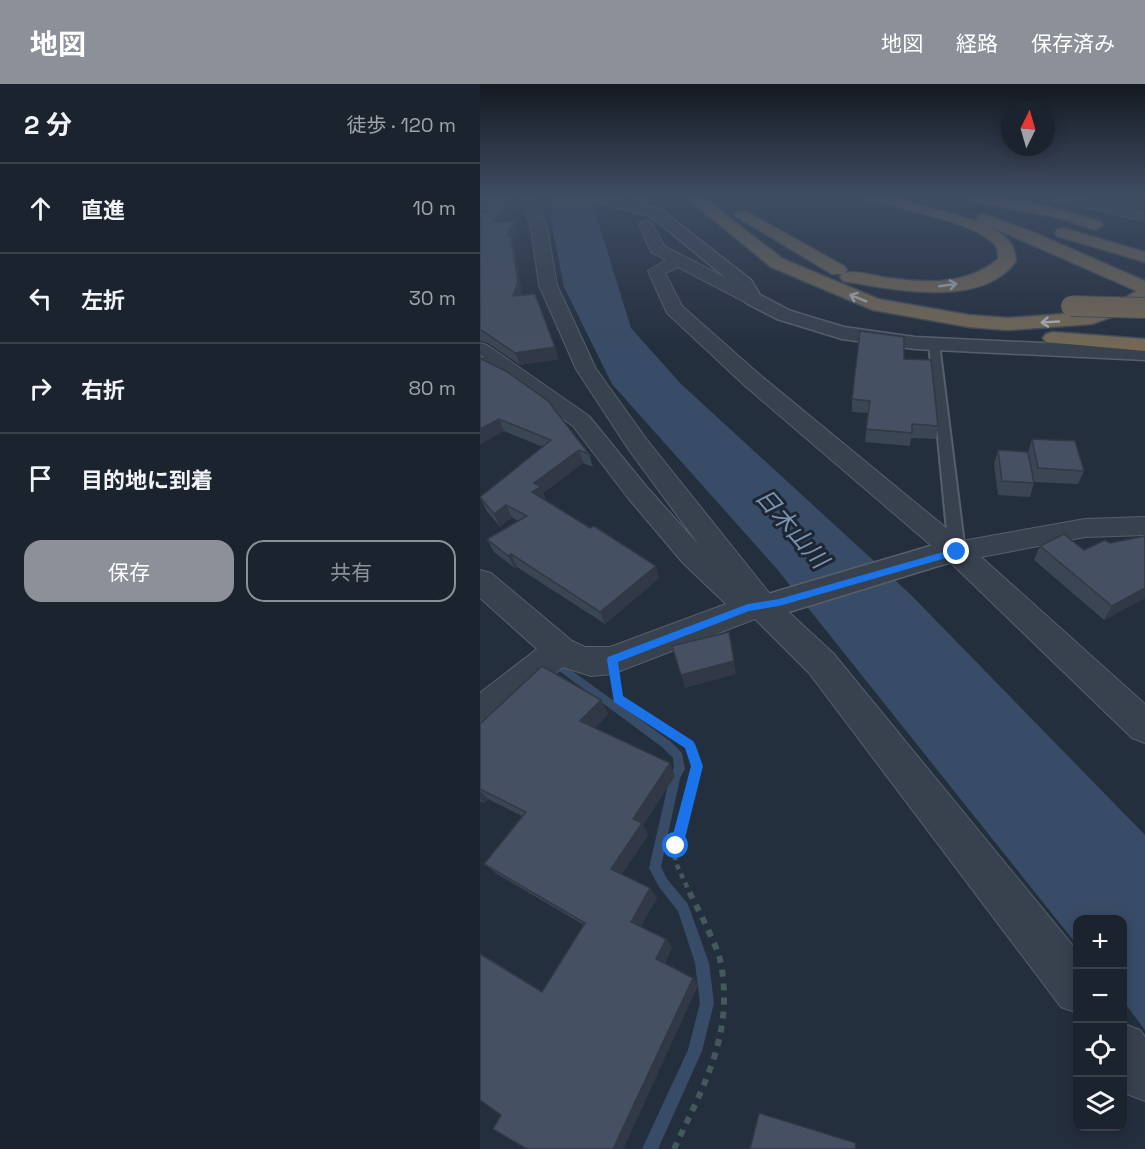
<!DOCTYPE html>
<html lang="ja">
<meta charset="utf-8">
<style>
:root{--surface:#1b232e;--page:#282f3a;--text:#f1f3f6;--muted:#a0a4aa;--line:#39404a;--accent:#8c9099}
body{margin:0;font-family:"Space Grotesk","Noto Sans JP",sans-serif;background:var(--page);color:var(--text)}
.controls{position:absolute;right:18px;bottom:18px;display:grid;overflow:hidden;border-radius:12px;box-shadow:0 3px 15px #0003}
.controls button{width:54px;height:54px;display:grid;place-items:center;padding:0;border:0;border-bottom:2px solid var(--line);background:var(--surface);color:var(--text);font:30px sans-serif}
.compass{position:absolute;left:521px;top:18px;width:54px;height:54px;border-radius:50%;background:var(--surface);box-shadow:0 3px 15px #0003;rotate:5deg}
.stop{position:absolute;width:18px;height:18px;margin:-14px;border:4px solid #1a73e8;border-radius:50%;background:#fff}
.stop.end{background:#1a73e8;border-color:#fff;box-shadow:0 2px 6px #0008}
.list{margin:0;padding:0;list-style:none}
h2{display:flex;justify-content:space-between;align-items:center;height:78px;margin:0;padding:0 24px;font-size:26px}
h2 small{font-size:20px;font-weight:400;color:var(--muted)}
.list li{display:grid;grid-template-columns:39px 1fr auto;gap:18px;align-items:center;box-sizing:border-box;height:90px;padding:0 24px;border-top:2px solid var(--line)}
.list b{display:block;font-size:22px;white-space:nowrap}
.list em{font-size:20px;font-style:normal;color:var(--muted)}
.actions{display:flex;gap:12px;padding:18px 24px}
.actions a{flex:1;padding:14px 0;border:2px solid var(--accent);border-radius:18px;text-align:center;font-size:21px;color:var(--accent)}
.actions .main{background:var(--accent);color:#fff}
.icon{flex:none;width:33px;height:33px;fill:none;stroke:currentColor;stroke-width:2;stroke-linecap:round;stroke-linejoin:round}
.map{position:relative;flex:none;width:665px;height:1065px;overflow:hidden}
header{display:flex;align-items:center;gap:36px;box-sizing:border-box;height:84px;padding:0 30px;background:var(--accent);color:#fff}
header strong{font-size:28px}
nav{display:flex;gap:33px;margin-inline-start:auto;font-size:21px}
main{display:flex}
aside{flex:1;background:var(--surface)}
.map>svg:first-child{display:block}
.water{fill:#394c67}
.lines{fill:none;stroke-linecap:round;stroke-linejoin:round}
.stream{fill:#394c67;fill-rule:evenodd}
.minor-tunnel{stroke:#3a4453;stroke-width:15;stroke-dasharray:15 8;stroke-linecap:butt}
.service-casing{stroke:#565f6c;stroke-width:4}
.minor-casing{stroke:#565f6c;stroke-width:2}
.tertiary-casing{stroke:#565f6c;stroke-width:3}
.motorway-casing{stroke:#434c59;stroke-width:3}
.path-far1{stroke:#44595c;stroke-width:4.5;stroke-dasharray:5 5;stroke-linecap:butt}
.path{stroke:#44595c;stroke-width:6;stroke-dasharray:7 7;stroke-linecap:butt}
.service{fill:#38414e;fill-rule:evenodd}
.minor{fill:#38414e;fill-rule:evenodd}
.tertiary{fill:#38414e;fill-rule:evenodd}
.motorway{fill:#746855;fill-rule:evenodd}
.motorway-bridge-casing{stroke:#434c59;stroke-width:22;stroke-linecap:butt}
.motorway-bridge{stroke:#746855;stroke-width:20}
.wall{fill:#3b4654}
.shaded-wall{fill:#303945}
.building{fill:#455162;stroke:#303945;stroke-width:1.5}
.oneway{stroke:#aeb4bd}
.route{fill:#1a73e8}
.labels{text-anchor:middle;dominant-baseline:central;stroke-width:6;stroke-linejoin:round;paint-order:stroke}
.water-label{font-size:24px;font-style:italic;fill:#7c92b1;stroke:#1d2633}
</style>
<header>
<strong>地図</strong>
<nav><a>地図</a><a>経路</a><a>保存済み</a></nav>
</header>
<main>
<aside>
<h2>2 分<small>徒歩 · 120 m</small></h2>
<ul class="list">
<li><svg class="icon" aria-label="ahead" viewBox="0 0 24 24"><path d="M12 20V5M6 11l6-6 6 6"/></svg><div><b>直進</b></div><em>10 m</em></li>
<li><svg class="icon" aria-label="left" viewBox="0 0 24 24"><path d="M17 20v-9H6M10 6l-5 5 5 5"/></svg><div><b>左折</b></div><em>30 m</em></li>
<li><svg class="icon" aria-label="right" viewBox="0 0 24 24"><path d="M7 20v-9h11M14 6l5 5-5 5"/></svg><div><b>右折</b></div><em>80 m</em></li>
<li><svg class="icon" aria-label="arrive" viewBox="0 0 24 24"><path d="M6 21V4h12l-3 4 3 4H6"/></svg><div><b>目的地に到着</b></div></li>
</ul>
<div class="actions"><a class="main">保存</a><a>共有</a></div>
</aside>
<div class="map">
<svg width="665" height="1065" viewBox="0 0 665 1065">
<rect width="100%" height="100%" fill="#242f3e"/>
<!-- water -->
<path class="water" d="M72,113H115L113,121L151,244L201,300L431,511L665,751V946L643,917L642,836H598L597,861L297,485L132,300L84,203L72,142Z"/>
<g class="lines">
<!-- stream -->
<path class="stream" d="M81,579L190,657L202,669L205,685L200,694L181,783L187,795L207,819L209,823L229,879L234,919L222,967L178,1065H162L208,966L220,919L215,879L198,827L179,803L169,784L190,692L194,684L193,674L182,663L78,586L76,583L78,580Z"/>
<!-- minor-tunnel -->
<path class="minor-tunnel" d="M159,113L166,141"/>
<defs>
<path id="service" d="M454,257L459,260L485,468L477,473L469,468L449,260Z"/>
<path id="minor" d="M42,113H56L67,144L77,201L116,285L167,356L290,510L298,513L302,522L353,569L598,868V929L581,923L329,589L275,535L132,590L111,592L83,583L13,640L0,644V609L57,565L0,514V486L11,489L92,557L105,563H130L246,520L203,479L148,414L93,342L0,274V259L7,261L109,332L166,402L219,461L149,366L96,285L59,201L51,144Z
M572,113H596L665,129V137L574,116Z
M166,137L173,141L184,162L279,211L282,215L279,219H267L198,183L185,189L202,222L280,291L482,457L605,435L665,433V451L605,453L501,473L665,620V659L652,654L471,479L461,481L451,478L447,471L453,463L264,301L187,229L168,187L186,176L171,168L159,141Z
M642,939L660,946L665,953V1017L647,1010L642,1004Z"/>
<path id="tertiary" d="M108,113H131L181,126L271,196L280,211L311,227L364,243L435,253L665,264V276L435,265L362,255L297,235L266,219L257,203L171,132L110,116Z
M457,460L468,463L472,471L468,479L299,531L288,528L283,519L288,510Z"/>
<path id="motorway" d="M206,113H222L303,175L398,215L489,231L528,234L609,228L637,218L657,207L509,142C524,150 535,159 536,177C503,224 416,206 369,198L363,197L360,193L362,190H352L254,131L257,128H267L364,182L367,186L365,189C376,186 391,191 402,193C442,199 485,203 518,175C518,171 518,166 516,162C497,138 418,124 388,116L386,113H410L497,137L498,132L503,130L550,147L665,197V218L651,226L612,240L528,246L489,243L393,226L291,183Z
M484,113C531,113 576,123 621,138L623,141L615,146L580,134L491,117Z
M583,144L665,168V178L577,152L575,149L577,146Z
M573,248L665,255V267L566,258L563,254L566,250Z"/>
</defs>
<!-- service casing -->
<use href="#service" class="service-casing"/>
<!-- minor casing -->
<use href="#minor" class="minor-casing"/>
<!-- tertiary casing -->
<use href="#tertiary" class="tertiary-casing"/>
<!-- motorway casing -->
<use href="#motorway" class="motorway-casing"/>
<!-- path-far1 -->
<path class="path-far1" d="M136,604L138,614L209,660L217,682L196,762L195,777L208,805"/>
<!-- path -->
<path class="path" d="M194,1065C223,1003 254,951 241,880C238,862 216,822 207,803"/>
<!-- service -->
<use href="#service" class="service"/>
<!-- minor -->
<use href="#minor" class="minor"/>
<!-- tertiary -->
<use href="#tertiary" class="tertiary"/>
<!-- motorway -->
<use href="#motorway" class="motorway"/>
<defs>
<path id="motorway-bridge" d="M591,222L665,224"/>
</defs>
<!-- motorway-bridge casing -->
<use href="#motorway-bridge" class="motorway-bridge-casing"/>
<!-- motorway-bridge -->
<use href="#motorway-bridge" class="motorway-bridge"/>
</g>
<!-- wall -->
<path class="wall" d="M0,113L35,123L24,138L38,148L33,158L42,209L41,211L79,275L40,281L8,259L0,257V129L7,127H0Z
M424,275L458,342L456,355L431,354L430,362L385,358L388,329L372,328V315Z
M9,279L109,370L113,383L103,379L63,409L66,415L64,416L179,494L125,540L37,483L35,484L14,468L7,455L38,437L32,433L20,443L6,426L0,413L63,363L24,347L0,360Z
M552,355L604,387L598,400L554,398L550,413L518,411L514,380L518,366L548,368Z
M665,452V514L624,536L554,476L560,462L604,466Z
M121,616L128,630L115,644L195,692L163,741L168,751L142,790L170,804L177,814L160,842L192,863L185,879L213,894L218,901L143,1065H47L21,1031L0,869L63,908L104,841L17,790L4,780L42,732L8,715L4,719L0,717V640Z"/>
<!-- shaded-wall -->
<path class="shaded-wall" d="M32,113L35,123L17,148L13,138Z
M35,137L38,148L33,158L42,209L37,224L33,212L27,152Z
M75,263L79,275L40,281L35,269Z
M19,335L24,347L0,360V345Z
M99,366L103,379L63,409L66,415L57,421L52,408L54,399Z
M26,421L32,433L20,443L14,430Z
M31,470L37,483L35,484L28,472Z
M176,482L179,494L125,540L120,528Z
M665,504V514L624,536L632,522Z
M254,577L256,590L205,604L201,591Z
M121,616L128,630L108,651L100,637Z
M190,679L195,692L163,741L168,751L138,796L131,785L153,735Z
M0,707L8,715L4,719L0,715Z
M170,804L177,814L158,847L151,838Z
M186,855L192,863L183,883L176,875Z
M213,894L218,901L143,1065H133Z"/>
<!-- building -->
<path class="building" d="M0,113H32L13,138L35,137L27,152H31L38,198L33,212L55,210L75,263L35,269L4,248L0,246V129L6,128L9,124L6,118L0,117Z
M380,247L424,253V275L451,276L458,342L432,340V349L386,345L390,317L372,315Z
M0,268L7,274L1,275L26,287L68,317L109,370L99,366L54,399L61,403L52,408L110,444L114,442L176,482L120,528L31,470L28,472L7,455L47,432L26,421L14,430L0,413L71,356L19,335L0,345Z
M552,355L595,357L604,387L558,384Z
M518,366L548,368L554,399L522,397Z
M584,450L604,466L625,456L630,459L665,452V504L632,522L560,462Z
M249,548L254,577L201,591L192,562Z
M62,582L121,616L100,637L190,679L153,735L162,739L131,785L170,804L151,838L186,855L176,875L213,894L133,1065H47L13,1045L21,1031L0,1016V870L62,908L105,839L4,780L46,728L0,705V640Z
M279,1029L376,1059L375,1065H270Z"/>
<!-- one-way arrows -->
<defs><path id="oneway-shaft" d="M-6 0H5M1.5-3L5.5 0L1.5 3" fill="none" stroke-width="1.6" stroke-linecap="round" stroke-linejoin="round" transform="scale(1.5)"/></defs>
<g class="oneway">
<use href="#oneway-shaft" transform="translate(468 201) rotate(-8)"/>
<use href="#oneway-shaft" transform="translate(378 214) rotate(-158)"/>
<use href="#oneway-shaft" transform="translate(570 238) rotate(177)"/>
</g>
<!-- sky -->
<linearGradient id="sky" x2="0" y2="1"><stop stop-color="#141a22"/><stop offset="0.43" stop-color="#3f4d63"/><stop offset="1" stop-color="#3f4d63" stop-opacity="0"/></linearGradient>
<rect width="665" height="262" fill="url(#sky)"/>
<!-- route -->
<path class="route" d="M477,464L481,468L480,470L299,522L269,527L138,578L143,612L213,657L215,660L223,682L203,762L201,767L196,768L192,767L190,762L211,682L205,664L134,618L127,576L128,573L268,520L299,515Z"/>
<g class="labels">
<!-- water labels -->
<g class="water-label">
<text transform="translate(312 444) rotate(49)">日木山川</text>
</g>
</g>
</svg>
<div class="controls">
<button>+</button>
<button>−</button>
<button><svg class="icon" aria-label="locate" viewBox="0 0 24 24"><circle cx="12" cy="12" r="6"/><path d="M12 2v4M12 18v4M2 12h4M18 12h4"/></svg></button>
<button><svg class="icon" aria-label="layers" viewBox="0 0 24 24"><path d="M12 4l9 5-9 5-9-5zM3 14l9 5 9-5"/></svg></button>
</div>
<svg class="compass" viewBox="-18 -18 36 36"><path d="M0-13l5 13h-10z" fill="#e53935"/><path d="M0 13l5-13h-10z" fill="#a0a4aa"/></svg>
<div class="stop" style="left:196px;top:762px"></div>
<div class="stop end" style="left:477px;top:468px"></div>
</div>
</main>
